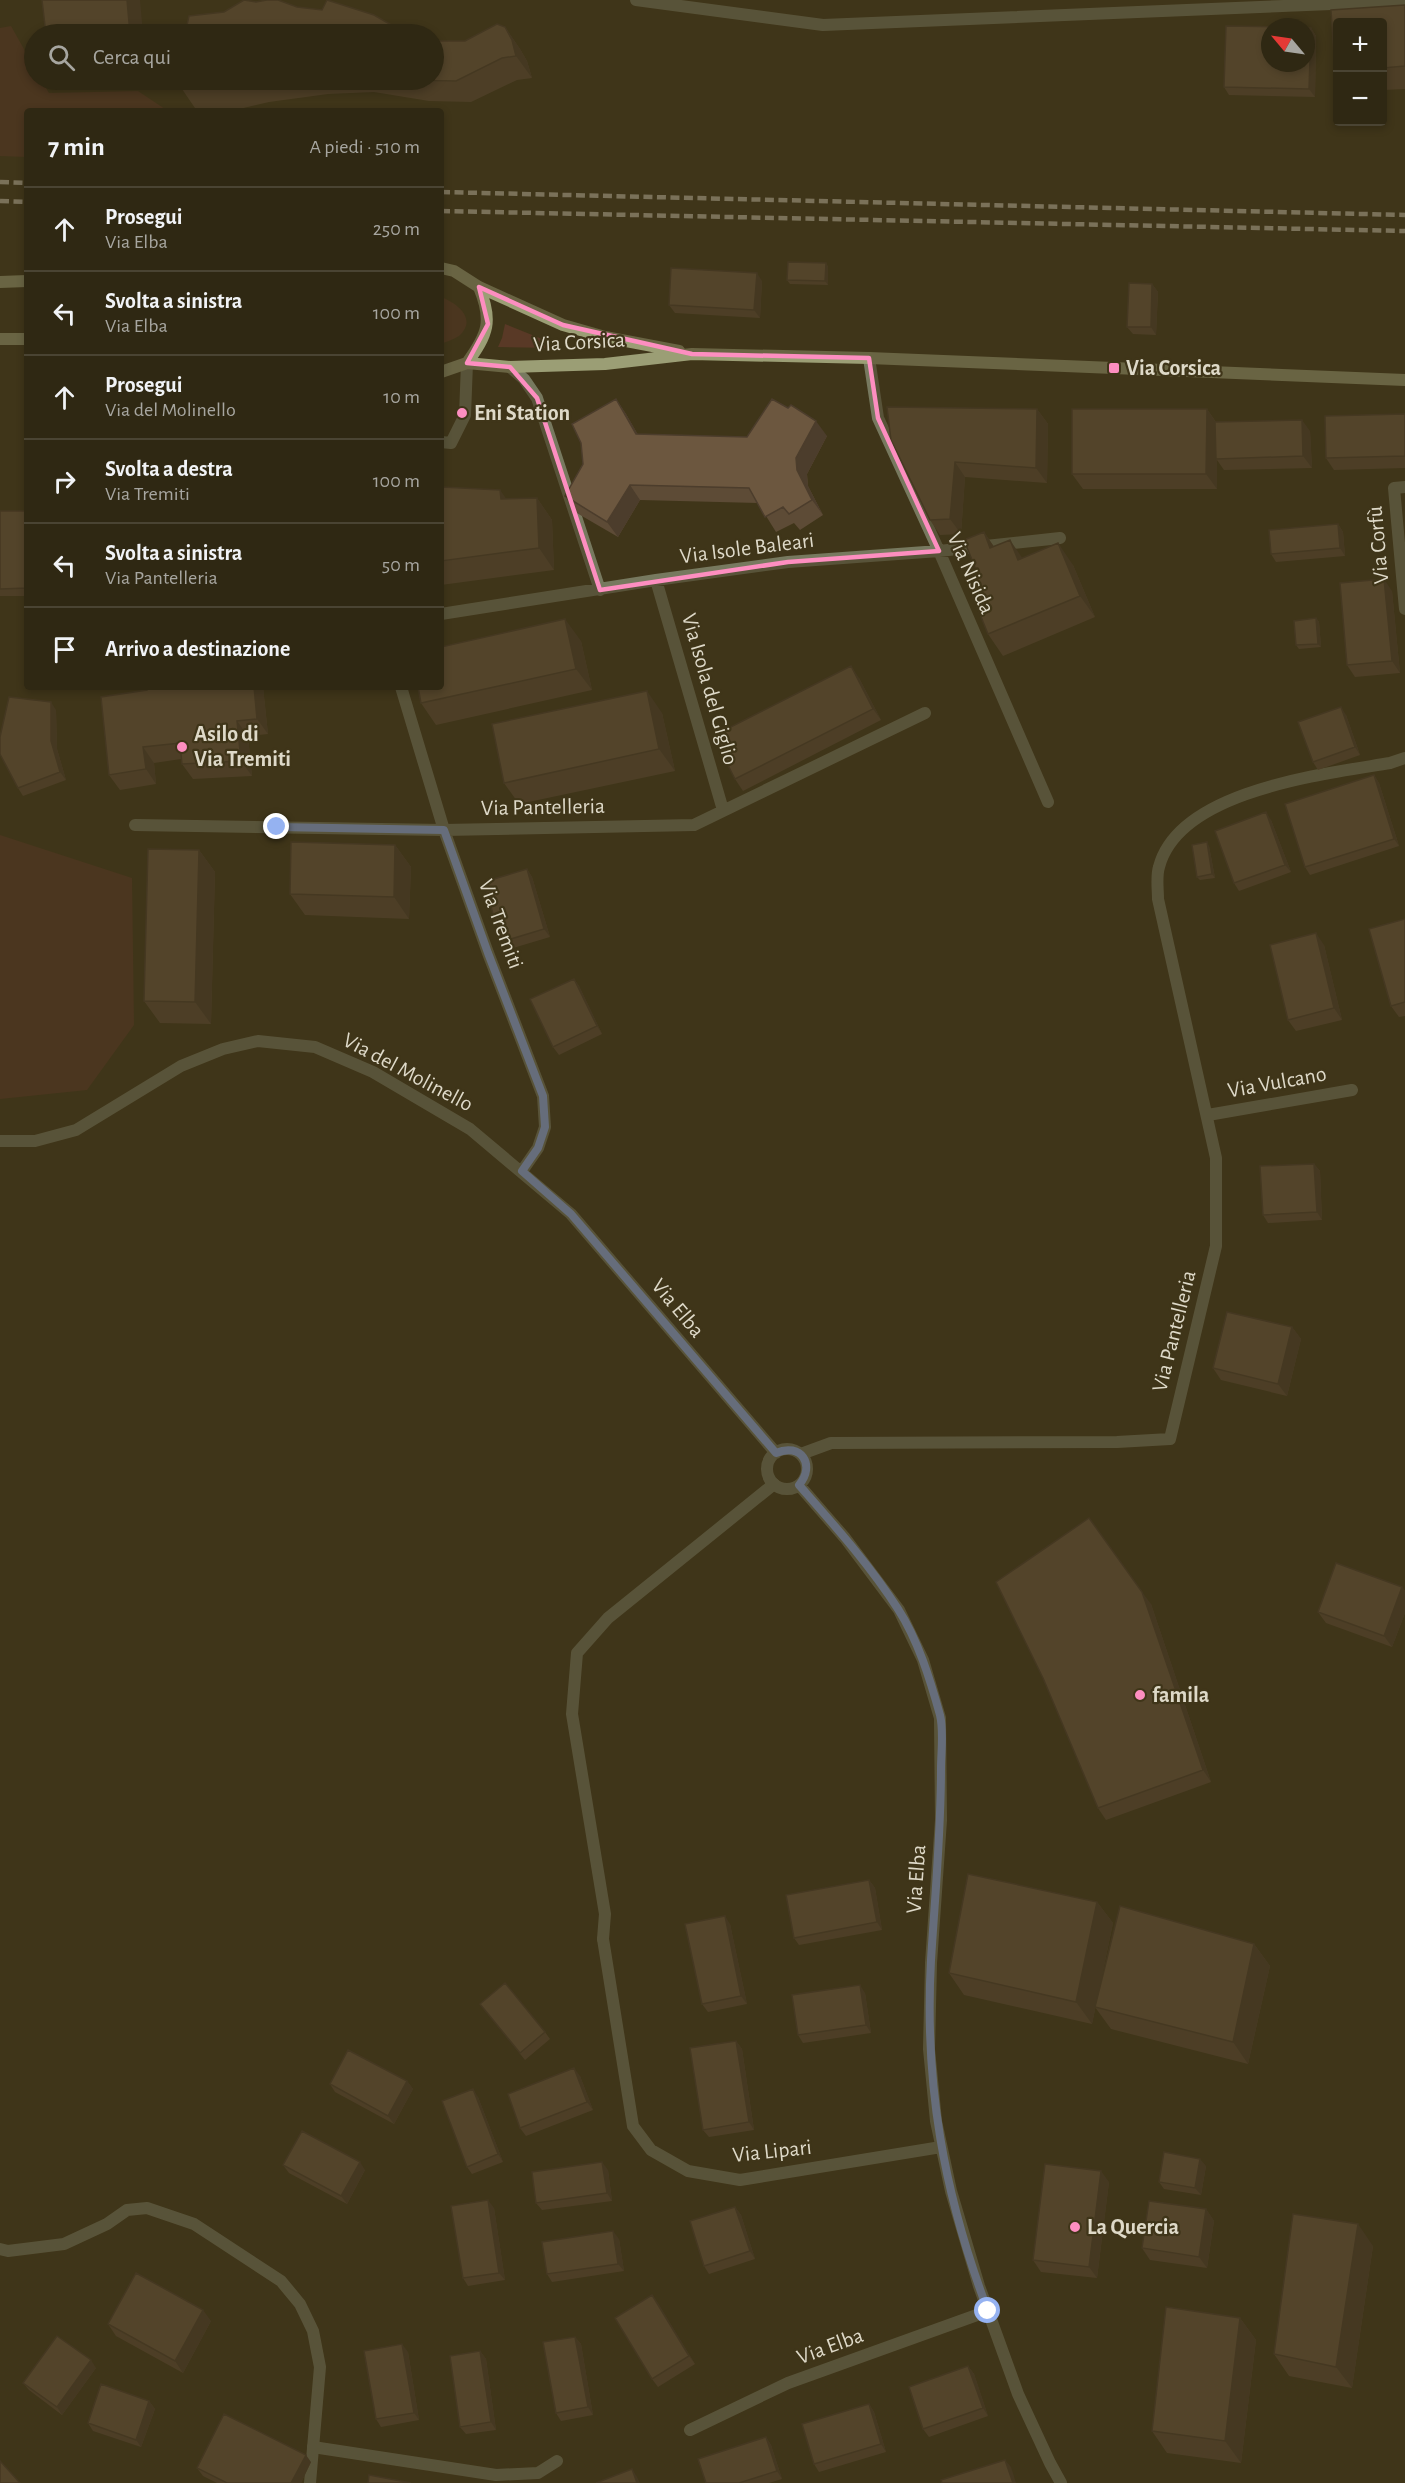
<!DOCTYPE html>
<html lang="it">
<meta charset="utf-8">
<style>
:root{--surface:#2f2813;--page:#3b3421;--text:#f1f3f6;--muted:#a7a6a0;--line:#4a4433}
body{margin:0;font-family:"Alegreya Sans",sans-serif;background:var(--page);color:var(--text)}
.controls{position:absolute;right:18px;top:18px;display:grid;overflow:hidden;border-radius:6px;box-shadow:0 3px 9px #0003}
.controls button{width:54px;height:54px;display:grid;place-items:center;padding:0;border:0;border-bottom:2px solid var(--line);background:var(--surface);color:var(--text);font:30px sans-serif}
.compass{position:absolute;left:1261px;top:18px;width:54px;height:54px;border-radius:50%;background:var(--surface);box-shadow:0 3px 9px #0003;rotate:299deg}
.stop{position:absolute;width:18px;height:18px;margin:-14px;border:4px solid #95b2f1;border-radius:50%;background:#fff}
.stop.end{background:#95b2f1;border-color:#fff;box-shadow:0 2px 6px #0008}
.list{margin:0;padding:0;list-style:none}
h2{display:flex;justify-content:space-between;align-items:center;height:78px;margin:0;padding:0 24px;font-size:26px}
h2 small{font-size:20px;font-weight:400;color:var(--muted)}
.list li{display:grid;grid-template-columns:39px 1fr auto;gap:18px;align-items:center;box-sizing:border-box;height:84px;padding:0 24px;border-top:2px solid var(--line)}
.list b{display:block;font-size:22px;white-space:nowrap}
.list p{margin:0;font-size:20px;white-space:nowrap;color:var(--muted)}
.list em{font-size:20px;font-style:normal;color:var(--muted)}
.icon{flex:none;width:33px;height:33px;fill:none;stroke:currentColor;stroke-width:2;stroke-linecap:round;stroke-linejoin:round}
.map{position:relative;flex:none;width:1405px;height:2483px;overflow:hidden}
.search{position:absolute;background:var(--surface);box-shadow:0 3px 9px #0003;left:24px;top:24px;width:420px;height:66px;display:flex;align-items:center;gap:15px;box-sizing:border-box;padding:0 21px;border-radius:33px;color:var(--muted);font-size:22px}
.panel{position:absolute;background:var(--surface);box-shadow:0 3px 9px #0003;left:24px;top:108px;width:420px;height:582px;border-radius:6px}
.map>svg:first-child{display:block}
.green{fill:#593926}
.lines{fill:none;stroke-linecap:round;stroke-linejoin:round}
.service{stroke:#77795f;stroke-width:12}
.minor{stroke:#77795f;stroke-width:12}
.tertiary{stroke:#77795f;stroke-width:12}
.secondary{stroke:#9b9e75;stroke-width:12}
.rail{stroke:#c0bba7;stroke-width:4.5;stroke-dasharray:9 4.5;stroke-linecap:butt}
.wall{fill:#5d4b36}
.shaded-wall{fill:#4c3d2c}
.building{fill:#6c573f;stroke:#4c3d2c;stroke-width:1.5}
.route{stroke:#95b2f1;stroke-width:8}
.marked{fill:none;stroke:#fd8ec0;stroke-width:4.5;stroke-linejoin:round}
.poi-dot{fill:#fd8ec0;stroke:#3f3519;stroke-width:2}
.labels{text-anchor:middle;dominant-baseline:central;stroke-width:4.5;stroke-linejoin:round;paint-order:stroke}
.street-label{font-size:22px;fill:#ded9c8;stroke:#3f3519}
.poi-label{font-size:22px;font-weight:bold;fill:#ded9c8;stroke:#3f3519;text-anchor:start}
</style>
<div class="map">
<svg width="1405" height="2483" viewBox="0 0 1405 2483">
<rect width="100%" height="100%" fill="#3f3519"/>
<!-- green -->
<path class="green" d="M11,26L34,67V80H41L49,93L138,91L168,111H27V157L0,156V28Z
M441,297C457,303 478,319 459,336C454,339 446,342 441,344Z
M505,324L557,345L555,348L498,347L502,338Z
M0,835L132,878L134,1025L87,1090L0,1099Z"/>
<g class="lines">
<!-- service -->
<path class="service" d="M441,442L451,443L465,415L467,363
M603,1939L605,1914L572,1714L577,1653L608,1618L774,1484
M313,2447L496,2475L538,2473L557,2461"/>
<!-- minor -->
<path class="minor" d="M869,358L878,418L939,551L1048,802
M510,367L524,379L537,398L600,590
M1405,487L1394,488L1405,609
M656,580L723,810
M441,614L656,580L788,562L939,551L1060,538
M401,687L444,830L488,953L543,1096L545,1127L538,1148L522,1171
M135,825L444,830L694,825L925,713
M1208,1115L1352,1090
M0,1141H35L76,1130L181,1066L223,1049L258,1041L315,1047L373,1072L470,1129L571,1214L776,1453
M767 1469a20 20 0 1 1 40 0a20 20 0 1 1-40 0Z
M801,1454L831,1443L1117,1442L1170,1439L1216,1246V1158L1158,899C1158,889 1156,876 1159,867C1179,790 1325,774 1390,763L1405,758
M799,1485L845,1538L899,1610L923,1660L940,1718L941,1820L931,1963L929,2049L936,2121L951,2191L979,2286L1018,2394L1050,2463L1061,2483
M603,1939L633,2126L651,2150L688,2171L740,2180L941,2147
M0,2249L8,2251L64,2244L107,2224L127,2210L147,2208L194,2224L281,2281L300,2304L313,2331L320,2367L310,2483
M690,2430L788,2383L988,2311"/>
<!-- tertiary -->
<path class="tertiary" d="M636,0L823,25L1405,1"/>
<!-- secondary -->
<path class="secondary" d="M441,268L454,271L479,287L563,325L605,337L679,351
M0,282L27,281
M0,339H27
M467,363C488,334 493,321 479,287
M441,372L467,363L510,367L605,364L692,354L869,358L1405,380"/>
<!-- rail -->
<path class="rail" d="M0,182L27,183
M441,192L1405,215
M0,201L27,202
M441,211L1405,231"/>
</g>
<!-- wall -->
<path class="wall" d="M1405,5V89L1383,90V22H1338V75L1335,71L1331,10Z
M505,27L520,49L527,61L532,78L517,80L471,102L429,101L374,92L328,94L269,102L235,110L197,111L182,89L180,80H434L465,41Z
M1311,28L1316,36L1315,97L1229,95L1224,87Z
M826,263L828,267V285L790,284L787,280Z
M762,281L760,318L675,313L669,305Z
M1152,284L1158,292L1156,335L1133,334L1127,327Z
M616,399L626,414L638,435L747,437L827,436L807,474L808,486L823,515L800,530L794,523L776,532L758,503L640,500L618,537L575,512L565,496L583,464Z
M1037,409L1048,424L1047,483L965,477L961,534L940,535L930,520L891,440Z
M1207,409L1216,422L1310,431L1312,468L1224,470L1217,460V489H1083L1072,474Z
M1405,414V468L1334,470L1326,458Z
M441,487L507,499L537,498L552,520L554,570L441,585Z
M0,511H27V596H0Z
M1338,524L1343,532L1345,556L1276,562L1271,554Z
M984,532L994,547L1022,558L1073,565L1095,617L1003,656L988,634L979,577Z
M1392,591L1400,673L1355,677L1347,665Z
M1316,618L1319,622L1321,647L1299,649L1296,645Z
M581,641L592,690L436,725L421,703Z
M859,678L881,720L743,791L735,779Z
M263,687L268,734L248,736L252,776L193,779L182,764L181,759L154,763L156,784L120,790L109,775L101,697Z
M56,710L57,749L66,780L23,796L18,788Z
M662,713L675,771L519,804L504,783Z
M1346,715L1360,755L1318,770L1313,762Z
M1374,775L1379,783L1399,846L1310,875L1305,867Z
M1271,820L1291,872L1239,891L1234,883Z
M395,845L411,867L409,919L305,915L290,894Z
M1209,846L1215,878L1200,880L1197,877Z
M199,850L215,872L211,1024L160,1023L144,1001Z
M527,869L532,877L550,937L506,950L501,942Z
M1405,919V1016L1399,1017L1391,1006Z
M1324,945L1342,1020L1296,1031L1288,1020Z
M574,979L579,986L602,1034L559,1055L553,1047Z
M1314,1164L1320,1171L1322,1220L1268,1223L1263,1215Z
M1292,1327L1301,1339L1287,1396L1221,1380L1213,1368Z
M1402,1587L1405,1591V1613L1392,1647L1326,1623L1318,1612Z
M1151,1604L1211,1782L1106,1820L1098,1808Z
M869,1880L875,1888L882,1930L799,1945L794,1938Z
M1097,1902L1113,1923L1092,2024L964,1995L949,1973Z
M730,1924L747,2004L708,2012L702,2004Z
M1254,1944L1270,1966L1248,2064L1111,2029L1095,2007Z
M865,1993L871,2033L803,2043L798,2035Z
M480,2004L545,2032L550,2039L525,2060Z
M736,2041L742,2049L754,2130L709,2137L703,2130Z
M580,2076L593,2110L526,2136L520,2128Z
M407,2081L413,2089L394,2124L335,2092L330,2084Z
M478,2097L503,2162L472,2174L467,2167Z
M283,2165L365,2170L347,2204L289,2173Z
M1206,2166L1201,2195L1164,2189L1159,2182Z
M608,2170L612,2201L542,2210L536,2203Z
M1109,2182L1097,2278L1041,2272L1033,2260Z
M735,2207L741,2215L755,2259L709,2274L704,2266Z
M494,2208L505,2280L468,2286L463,2278Z
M1206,2209L1214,2221L1207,2268L1150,2260L1142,2248Z
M619,2239L624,2271L552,2282L547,2274Z
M1373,2246L1352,2388L1289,2376L1274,2354Z
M652,2295L695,2364L658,2387L652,2379Z
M1240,2318L1256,2340L1241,2463L1167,2453L1152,2431Z
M211,2321L183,2373L116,2336L108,2324Z
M575,2337L581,2344L593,2415L561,2421L556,2413Z
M480,2351L486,2359L496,2430L466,2434L460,2427Z
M408,2352L419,2420L381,2427L376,2419Z
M968,2366L974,2374L988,2416L929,2437L923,2429Z
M96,2368L62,2415L29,2390L23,2383Z
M149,2401L155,2409L141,2447L93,2431L88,2423Z
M869,2404L874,2412L886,2452L819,2472L814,2464Z
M766,2437L771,2445L782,2479L769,2483H706Z
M311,2462L301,2483H217L203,2476L197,2468Z"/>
<!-- shaded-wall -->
<path class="shaded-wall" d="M127,0H140L143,34H130Z
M505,27L520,49L527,61L532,78L516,56Z
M1311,28L1316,36L1315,97L1309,89Z
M826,263L828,267V285L825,281Z
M757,273L762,281L760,318L754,310Z
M1152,284L1158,292L1156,335L1151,327Z
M616,399L626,414L647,450L636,434Z
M441,403L444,407V470L442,466Z
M1037,409L1048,424L1047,483L1036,468Z
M1207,409L1217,424L1216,459L1217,460V489L1206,474Z
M1302,420L1310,431L1312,468L1303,456Z
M816,421L827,436L807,474L808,486L823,515L812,500L797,470L796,458Z
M955,462L965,477L961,534L950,519Z
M630,485L640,500L618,537L607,522Z
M500,490L515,511L501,499Z
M537,498L552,520L554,570L539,548Z
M1338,524L1343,532L1345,556L1340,548Z
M984,532L999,554L990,548Z
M1010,540L1025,562L1018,560Z
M1058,543L1073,565L1095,617L1080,596Z
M1384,579L1392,591L1400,673L1392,661Z
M1316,618L1319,622L1321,647L1318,644Z
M565,619L581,641L592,690L576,669Z
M851,666L859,678L881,720L873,709Z
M254,687H263L268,734L257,719Z
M647,691L662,713L675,771L659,749Z
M51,702L56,710L57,749L66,780L60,772L51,741Z
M1341,707L1346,715L1360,755L1355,747Z
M237,721L248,736L252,776L241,761Z
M143,747L154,763L156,784L146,769Z
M1374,775L1379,783L1399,846L1394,839Z
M1266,812L1271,820L1291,872L1285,865Z
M1207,842L1209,846L1215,878L1212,874Z
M395,845L411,867L409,919L394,897Z
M199,850L215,872L211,1024L195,1002Z
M527,869L532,877L550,937L544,929Z
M1316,933L1324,945L1342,1020L1334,1008Z
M574,979L579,986L602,1034L597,1026Z
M1314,1164L1320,1171L1322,1220L1317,1212Z
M1292,1327L1301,1339L1287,1396L1278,1384Z
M1402,1587L1405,1591V1613L1392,1647L1384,1636Z
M1142,1592L1151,1604L1211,1782L1203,1770Z
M869,1880L875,1888L882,1930L877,1922Z
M1097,1902L1113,1923L1092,2024L1076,2002Z
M725,1916L730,1924L747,2004L741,1996Z
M1254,1944L1270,1966L1248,2064L1233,2042Z
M860,1985L865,1993L871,2033L866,2025Z
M736,2041L742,2049L754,2130L749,2122Z
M574,2068L580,2076L593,2110L587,2102Z
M407,2081L413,2089L394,2124L388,2116Z
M473,2089L478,2097L503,2162L498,2154Z
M1200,2159L1206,2166L1201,2195L1195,2188Z
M360,2162L365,2170L347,2204L341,2196Z
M602,2162L608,2170L612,2201L607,2193Z
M1101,2171L1109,2182L1097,2278L1089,2267Z
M488,2200L494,2208L505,2280L499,2273Z
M735,2207L741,2215L755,2259L750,2251Z
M1206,2209L1214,2221L1207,2268L1199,2257Z
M1358,2224L1373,2246L1352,2388L1336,2367Z
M613,2231L619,2239L624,2271L618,2264Z
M652,2295L658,2303L695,2364L689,2356Z
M203,2310L211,2321L183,2373L175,2361Z
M1240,2318L1256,2340L1241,2463L1225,2441Z
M575,2337L581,2344L593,2415L588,2407Z
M402,2344L408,2352L419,2420L414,2413Z
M480,2351L486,2359L496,2430L491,2422Z
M91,2360L96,2368L62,2415L57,2407Z
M968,2366L974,2374L988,2416L983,2408Z
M149,2401L155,2409L141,2447L136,2440Z
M869,2404L874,2412L886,2452L881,2444Z
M766,2437L771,2445L782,2479L777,2471Z
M306,2455L311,2462L301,2483H291Z
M1005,2460L1011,2467L1016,2483H1013Z
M632,2469L637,2477L640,2483H637Z"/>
<!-- building -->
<path class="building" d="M42,0H127L130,34H46Z
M244,0L256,2L267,0H278L297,7L322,10L327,0L374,15L407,34H185L189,16L224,12Z
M1405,5V66L1383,68V22H1338V71H1335L1331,10Z
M497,24L505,27L512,40L516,56L502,58L456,81L413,80H434V41H465Z
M1226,26L1281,27H1270V63H1306V28H1311L1309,89L1224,87Z
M180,80H258L220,89H182Z
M788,262L826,263L825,281L787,280Z
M671,268L757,273L754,310L669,305Z
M1129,283L1152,284L1151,327H1127Z
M616,399L636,434L747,437L772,399L788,408L791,405L816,421L796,458L797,470L812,500L789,514L783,507L765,517L749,488L630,485L607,522L565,496L583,464L581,443L572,424Z
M441,404L442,466H441Z
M887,407L1037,409L1036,468L955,462L950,519L930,520L891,440Z
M1072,409H1207L1206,474H1072Z
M1405,414V456L1326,458L1325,416Z
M1302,420L1303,456L1216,459L1215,422Z
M441,487L500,490L501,499L537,498L539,548L441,561Z
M0,511H27V588L0,589Z
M1338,524L1340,548L1271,554L1269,530Z
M984,532L990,548L1010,540L1018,560L1058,543L1080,596L988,634L967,582L979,577L964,540Z
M1384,579L1392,661L1347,665L1340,583Z
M1316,618L1318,644L1296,645L1294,621Z
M565,619L576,669L421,703L418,687H441V647Z
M851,666L873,709L735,779L713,736Z
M147,687H254L257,719L237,721L241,761L182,764L180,743L143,747L146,769L109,775L101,697L147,690Z
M647,691L659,749L504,783L492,724Z
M9,697L51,702V741L60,772L18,788L0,754V737Z
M1341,707L1355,747L1313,762L1298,722Z
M1374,775L1394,839L1305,867L1285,804Z
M1266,812L1285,865L1234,883L1215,831Z
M291,842L395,845L394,897L290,894Z
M1207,842L1212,874L1197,877L1192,845Z
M148,849L199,850L195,1002L144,1001Z
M527,869L544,929L501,942L484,882Z
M1405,919V1002L1391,1006L1369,929Z
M1316,933L1334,1008L1288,1020L1270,945Z
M574,979L597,1026L553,1047L530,999Z
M1314,1164L1317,1212L1263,1215L1260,1166Z
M1227,1312L1292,1327L1278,1384L1213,1368Z
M1089,1518L1142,1592L1203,1770L1098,1808L1043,1678L996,1582Z
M1336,1563L1402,1587L1384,1636L1318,1612Z
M968,1874L1097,1902L1076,2002L949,1973Z
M869,1880L877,1922L794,1938L786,1895Z
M1120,1906L1254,1944L1233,2042L1095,2007Z
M725,1916L741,1996L702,2004L685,1924Z
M505,1983L545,2032L520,2053L480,2004Z
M860,1985L866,2025L798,2035L792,1995Z
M736,2041L749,2122L703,2130L690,2048Z
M348,2050L407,2081L388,2116L330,2084Z
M574,2068L587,2102L520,2128L508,2094Z
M473,2089L498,2154L467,2167L442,2101Z
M302,2131L360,2162L341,2196L283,2165Z
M1164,2152L1200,2159L1195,2188L1159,2182Z
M602,2162L607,2193L536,2203L532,2172Z
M1045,2164L1101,2171L1089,2267L1033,2260Z
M488,2200L499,2273L463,2278L451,2206Z
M1149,2201L1206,2209L1199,2257L1142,2248Z
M735,2207L750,2251L704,2266L690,2221Z
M1293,2214L1358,2224L1336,2367L1274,2354Z
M613,2231L618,2264L547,2274L542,2242Z
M136,2273L203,2310L175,2361L108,2324Z
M652,2295L689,2356L652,2379L615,2318Z
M1166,2307L1240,2318L1225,2441L1152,2431Z
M57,2336L91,2360L57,2407L23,2383Z
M575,2337L588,2407L556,2413L543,2342Z
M402,2344L414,2413L376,2419L364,2351Z
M480,2351L491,2422L460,2427L450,2356Z
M968,2366L983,2408L923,2429L909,2387Z
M101,2384L149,2401L136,2440L88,2423Z
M869,2404L881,2444L814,2464L802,2424Z
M224,2414L306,2455L291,2483H227L197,2468Z
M766,2437L777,2471L739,2483H706L698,2459Z
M1005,2460L1013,2483H942L941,2480Z
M0,2461L20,2483H0Z
M632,2469L637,2483H596Z
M369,2475L411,2483H368Z"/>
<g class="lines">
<!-- route -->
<path class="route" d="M277,827L444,830L488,953L543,1096L545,1127L538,1148L522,1171L571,1214L776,1453C801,1442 816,1465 799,1485C834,1525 870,1565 898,1609C918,1640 930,1679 940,1715C944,1731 941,1752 941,1769C941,1833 935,1896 931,1960C924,2084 944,2195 988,2311"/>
</g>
<!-- marked area -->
<path d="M0 0H1405V2483H0ZM479,287L563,325L692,354L869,358L878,418L939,551L788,562L600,590L537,398L510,367L467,363L488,324Z" fill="#3f3519" fill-opacity=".55" fill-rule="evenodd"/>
<path class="marked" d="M479,287L563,325L692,354L869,358L878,418L939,551L788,562L600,590L537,398L510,367L467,363L488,324Z"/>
<!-- markers -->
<g class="poi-dot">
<rect x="1108" y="362" width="12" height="12" rx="3"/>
<circle cx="462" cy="413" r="6"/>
<circle cx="182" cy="747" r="6"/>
<circle cx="1140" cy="1695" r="6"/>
<circle cx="1075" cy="2227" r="6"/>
</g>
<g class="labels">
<!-- street labels -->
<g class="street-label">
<text transform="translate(579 342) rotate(-3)">Via Corsica</text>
<text transform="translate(1378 545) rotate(-95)">Via Corfù</text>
<text transform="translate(747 548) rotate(-7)">Via Isole Baleari</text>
<text transform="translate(971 573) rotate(66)">Via Nisida</text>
<text transform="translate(710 689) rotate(74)">Via Isola del Giglio</text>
<text transform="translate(543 807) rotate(-1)">Via Pantelleria</text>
<text transform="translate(501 924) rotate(70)">Via Tremiti</text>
<text transform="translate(408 1072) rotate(28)">Via del Molinello</text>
<text transform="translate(1277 1082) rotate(-10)">Via Vulcano</text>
<text transform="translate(678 1308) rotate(50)">Via Elba</text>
<text transform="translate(1174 1331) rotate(-76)">Via Pantelleria</text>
<text transform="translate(916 1879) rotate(-86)">Via Elba</text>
<text transform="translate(772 2151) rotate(-6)">Via Lipari</text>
<text transform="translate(830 2346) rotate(-20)">Via Elba</text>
</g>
<!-- poi labels -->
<g class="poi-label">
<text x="1126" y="368">Via Corsica</text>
<text x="474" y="413">Eni Station</text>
<text x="194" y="734">Asilo di<tspan x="194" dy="25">Via Tremiti</tspan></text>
<text x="1152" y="1695">famila</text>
<text x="1087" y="2227">La Quercia</text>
</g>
</g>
</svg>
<div class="controls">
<button>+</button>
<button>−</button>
</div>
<svg class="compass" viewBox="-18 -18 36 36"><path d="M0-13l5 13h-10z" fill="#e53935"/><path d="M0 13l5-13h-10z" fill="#a7a6a0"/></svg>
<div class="stop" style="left:988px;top:2311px"></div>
<div class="stop end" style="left:277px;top:827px"></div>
<div class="search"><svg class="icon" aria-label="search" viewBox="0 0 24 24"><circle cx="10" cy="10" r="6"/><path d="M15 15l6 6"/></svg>Cerca qui</div>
<section class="panel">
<h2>7 min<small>A piedi · 510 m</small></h2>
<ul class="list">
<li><svg class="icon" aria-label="ahead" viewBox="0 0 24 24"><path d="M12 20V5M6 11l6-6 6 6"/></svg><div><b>Prosegui</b><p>Via Elba</p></div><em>250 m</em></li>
<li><svg class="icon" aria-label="left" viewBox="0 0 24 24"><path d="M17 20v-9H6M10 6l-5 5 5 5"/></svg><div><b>Svolta a sinistra</b><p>Via Elba</p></div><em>100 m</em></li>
<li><svg class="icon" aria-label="ahead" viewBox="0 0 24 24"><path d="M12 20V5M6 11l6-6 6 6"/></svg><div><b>Prosegui</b><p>Via del Molinello</p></div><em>10 m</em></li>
<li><svg class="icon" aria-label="right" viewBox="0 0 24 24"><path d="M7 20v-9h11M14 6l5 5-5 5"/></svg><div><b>Svolta a destra</b><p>Via Tremiti</p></div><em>100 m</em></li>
<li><svg class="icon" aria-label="left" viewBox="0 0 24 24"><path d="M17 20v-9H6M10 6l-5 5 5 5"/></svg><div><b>Svolta a sinistra</b><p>Via Pantelleria</p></div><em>50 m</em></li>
<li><svg class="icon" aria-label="arrive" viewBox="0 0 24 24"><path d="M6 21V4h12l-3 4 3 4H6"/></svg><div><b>Arrivo a destinazione</b></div></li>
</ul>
</section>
</div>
